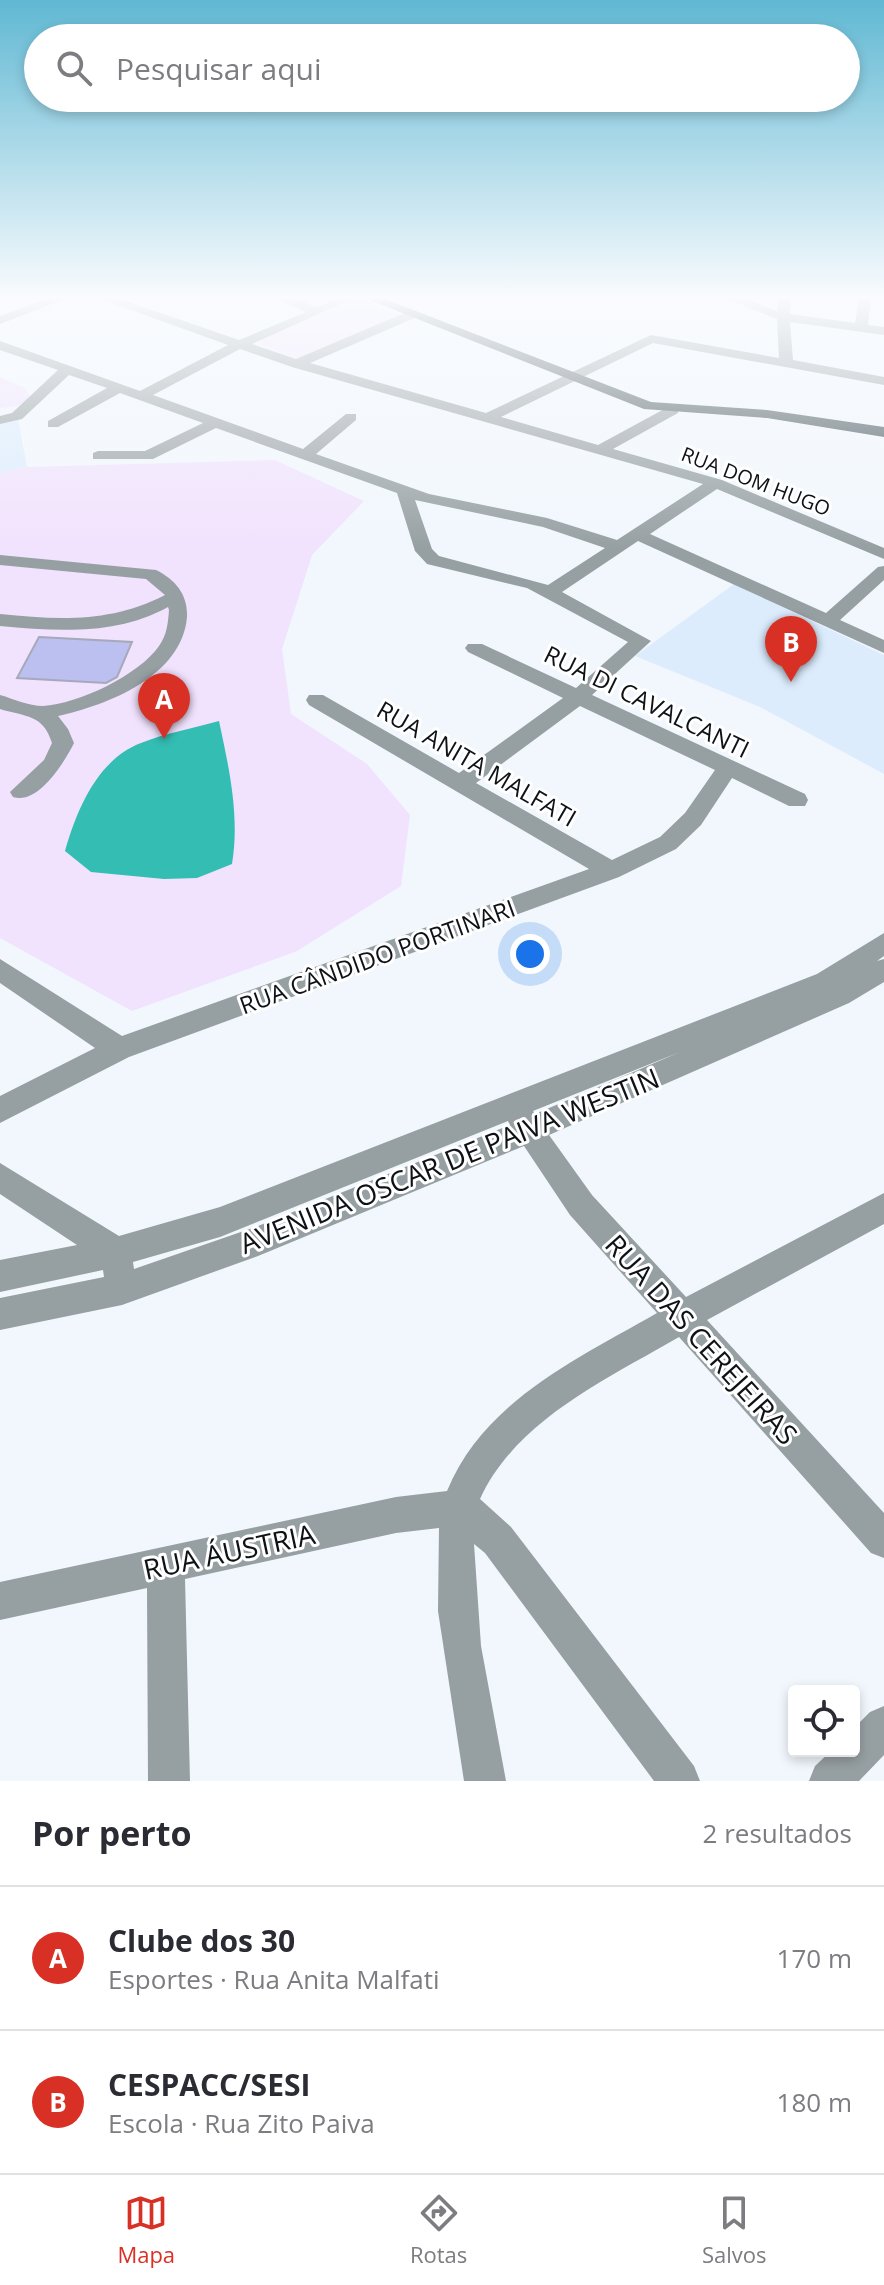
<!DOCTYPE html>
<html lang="pt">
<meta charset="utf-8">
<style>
:root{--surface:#fff;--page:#f7f7f7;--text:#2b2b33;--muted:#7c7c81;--line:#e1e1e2;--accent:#d93025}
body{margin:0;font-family:"Open Sans",sans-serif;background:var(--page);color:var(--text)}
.controls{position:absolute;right:24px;bottom:24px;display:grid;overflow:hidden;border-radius:8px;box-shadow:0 4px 12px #0003}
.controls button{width:72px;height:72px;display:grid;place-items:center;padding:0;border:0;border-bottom:2px solid var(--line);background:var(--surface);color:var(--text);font:40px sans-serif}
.you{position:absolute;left:530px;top:954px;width:28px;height:28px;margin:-20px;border:6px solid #fff;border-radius:50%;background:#1a73e8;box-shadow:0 0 0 12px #1a73e833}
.badge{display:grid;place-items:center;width:52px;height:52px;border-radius:50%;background:var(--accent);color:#fff;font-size:26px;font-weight:700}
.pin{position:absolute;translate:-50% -66px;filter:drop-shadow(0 2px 4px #0008)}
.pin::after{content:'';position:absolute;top:42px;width:28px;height:24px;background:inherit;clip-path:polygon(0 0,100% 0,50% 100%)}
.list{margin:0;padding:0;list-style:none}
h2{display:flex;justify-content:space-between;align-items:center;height:104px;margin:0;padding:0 32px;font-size:34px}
h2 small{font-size:26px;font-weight:400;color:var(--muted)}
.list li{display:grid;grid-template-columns:52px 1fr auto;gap:24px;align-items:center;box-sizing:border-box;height:144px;padding:0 32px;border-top:2px solid var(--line)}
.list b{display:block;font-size:30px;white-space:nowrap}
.list p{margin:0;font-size:26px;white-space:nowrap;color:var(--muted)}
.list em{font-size:26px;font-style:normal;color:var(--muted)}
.icon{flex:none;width:44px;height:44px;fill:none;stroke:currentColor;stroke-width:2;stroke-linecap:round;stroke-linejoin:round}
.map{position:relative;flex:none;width:884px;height:1781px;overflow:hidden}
.search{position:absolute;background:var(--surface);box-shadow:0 4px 12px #0003;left:24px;right:24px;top:24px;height:88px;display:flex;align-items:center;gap:20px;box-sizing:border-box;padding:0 28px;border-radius:44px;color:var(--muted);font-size:30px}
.sheet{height:392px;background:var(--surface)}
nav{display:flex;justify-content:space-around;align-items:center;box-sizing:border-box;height:112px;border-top:2px solid var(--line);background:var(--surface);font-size:22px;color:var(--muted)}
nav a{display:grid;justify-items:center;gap:4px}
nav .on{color:var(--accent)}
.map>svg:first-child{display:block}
.built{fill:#dcecfd}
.green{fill:#f1e2fd}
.water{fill:#34bdb3}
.building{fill:#bbc0f1;stroke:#a7a9ba;stroke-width:2}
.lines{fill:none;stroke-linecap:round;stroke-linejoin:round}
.minor{fill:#969fa2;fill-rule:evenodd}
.major{fill:#49585d;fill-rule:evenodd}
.labels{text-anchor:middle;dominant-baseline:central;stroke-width:6;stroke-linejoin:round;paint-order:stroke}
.far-street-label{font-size:20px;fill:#0e1217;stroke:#fff}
.street-label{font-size:24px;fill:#0e1217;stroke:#fff}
.near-street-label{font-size:28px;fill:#0e1217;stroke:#fff}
</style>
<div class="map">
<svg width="884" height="1781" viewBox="0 0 884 1781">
<rect width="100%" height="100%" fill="#f1f7fd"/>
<!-- built -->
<path class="built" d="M18,419L27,467L0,472V422Z
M734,584L884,655V774L760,707L635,656Z"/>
<!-- green -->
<path class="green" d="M354,299H362L405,316L298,359L258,344L259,340C291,326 323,314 354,299Z
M0,377L25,388L31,397L18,406L0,408Z
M275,460L364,501L312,555L282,649L291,714L367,764L410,815L401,886L297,951L132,1011L0,938V472L27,467Z"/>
<!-- water -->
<path class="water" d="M219,721C229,768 240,816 232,864L197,878L164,879L91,872L65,851C77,809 98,759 141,743C166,733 194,728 219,721Z"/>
<!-- building -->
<path class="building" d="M39,637L132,642L117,677L106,683L17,678Z"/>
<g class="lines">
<!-- minor -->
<path class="minor" d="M47,299H65L0,324V316Z
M101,299H120L239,340L306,312L277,299H295L317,307L335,299H352L252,344L296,359L409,311H417V317L310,363L486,413L651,335L779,358L777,319L728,299H746L777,311L779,299H791L790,314L855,323L859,299H871L868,325L884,327V335L790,322L793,360L884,377V385L653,343L501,417L598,445L668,407H678V413L613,449L722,480L884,548V559L717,489L650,534L826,613L878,567L884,566V580L840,620L884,640V653L638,541L562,592L651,641L592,695L805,794L808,800L805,806H789L732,778L701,825L676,849L619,877L129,1057L0,1123V1096L95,1048L0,983V959L122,1036L589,869L309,705L306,700L309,695H323L459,773L563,698L468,652L465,648L468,644H482L576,688L628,642L527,588L427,564L415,551L397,493L216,428L153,459H93V453L98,451H145L203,423L120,393L58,427H48V421L107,388L69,375L22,419L0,424V416L12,413L58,370L0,350V341L140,391L228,345ZM240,349L292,367L703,484L617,540L547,518L429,494L316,454L356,420V414H346L303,449L153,395ZM415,500L543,527L605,548L548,585L439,556L432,549ZM580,706L715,770L685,813L660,837L612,860L476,783Z
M0,555L156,570C176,580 188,595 187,617C182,676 108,705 58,716L68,729L74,743C64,763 38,805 13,797L10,792L44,760L52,743C43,714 26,717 0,709V695C14,699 28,706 43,706C78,704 139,675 159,646C167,635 168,623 169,610L168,607C116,636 57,631 0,626V614C59,620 111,623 165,595L146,579L0,565Z
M884,933V956L877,961L884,959V982L849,1003L549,1135L592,1195L686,1297L884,1193V1224L707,1320L884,1513V1558L871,1553L679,1337C607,1379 516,1420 480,1499L511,1527L694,1766L700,1781H654L485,1553L474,1544L481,1646L506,1781H464L438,1611L439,1528L396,1533L185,1579L190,1781H148L147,1588L0,1620V1582L396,1497L447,1491C484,1401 577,1359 657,1313L570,1215L524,1146L258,1256L122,1305L0,1330V1298L104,1277L103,1270L0,1292V1260L77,1245L0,1194V1163L119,1236L220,1207L817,974ZM680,1052L535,1114L533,1111ZM508,1121L510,1125L258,1226L134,1269L133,1262L220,1237Z
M884,1706V1755L859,1781H809L815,1766L831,1751H854V1728L870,1712Z"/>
<!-- major -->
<path class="major" d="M367,299H385L651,402L767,410L884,427V437L767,418L644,409Z"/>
</g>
<!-- sky -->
<linearGradient id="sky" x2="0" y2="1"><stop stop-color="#60b8d3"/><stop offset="0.54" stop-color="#f9fbfe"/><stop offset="1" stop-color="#f9fbfe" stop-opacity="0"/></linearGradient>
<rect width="884" height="549" fill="url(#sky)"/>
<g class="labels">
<!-- far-street labels -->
<g class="far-street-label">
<text transform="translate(756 481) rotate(21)">RUA DOM HUGO</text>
</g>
<!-- street labels -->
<g class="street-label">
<text transform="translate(647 701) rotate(26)">RUA DI CAVALCANTI</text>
<text transform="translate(477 763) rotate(30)">RUA ANITA MALFATI</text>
<text transform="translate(377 956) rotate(-20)">RUA CÂNDIDO PORTINARI</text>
</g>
<!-- near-street labels -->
<g class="near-street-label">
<text transform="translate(449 1160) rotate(-22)">AVENIDA OSCAR DE PAIVA WESTIN</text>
<text transform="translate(702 1339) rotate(48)">RUA DAS CEREJEIRAS</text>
<text transform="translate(229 1551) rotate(-12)">RUA ÁUSTRIA</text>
</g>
</g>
</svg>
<div class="controls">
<button><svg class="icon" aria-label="locate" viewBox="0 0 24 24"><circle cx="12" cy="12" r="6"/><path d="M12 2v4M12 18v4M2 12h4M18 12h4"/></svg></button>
</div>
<div class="you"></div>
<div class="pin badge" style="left:164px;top:739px">A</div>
<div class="pin badge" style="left:791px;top:682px">B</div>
<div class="search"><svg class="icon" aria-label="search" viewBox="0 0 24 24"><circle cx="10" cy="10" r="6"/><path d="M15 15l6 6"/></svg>Pesquisar aqui</div>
</div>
<section class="sheet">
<h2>Por perto<small>2 resultados</small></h2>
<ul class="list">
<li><span class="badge">A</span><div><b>Clube dos 30</b><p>Esportes · Rua Anita Malfati</p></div><em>170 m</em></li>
<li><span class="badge">B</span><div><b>CESPACC/SESI</b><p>Escola · Rua Zito Paiva</p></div><em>180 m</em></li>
</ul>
</section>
<nav>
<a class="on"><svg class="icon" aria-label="map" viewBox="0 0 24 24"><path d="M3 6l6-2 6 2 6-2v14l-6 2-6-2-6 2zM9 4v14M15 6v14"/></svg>Mapa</a>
<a><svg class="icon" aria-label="directions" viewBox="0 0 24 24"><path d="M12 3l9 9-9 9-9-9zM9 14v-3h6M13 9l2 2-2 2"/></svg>Rotas</a>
<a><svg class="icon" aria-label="saved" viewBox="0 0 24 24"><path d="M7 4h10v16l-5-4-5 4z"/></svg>Salvos</a>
</nav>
